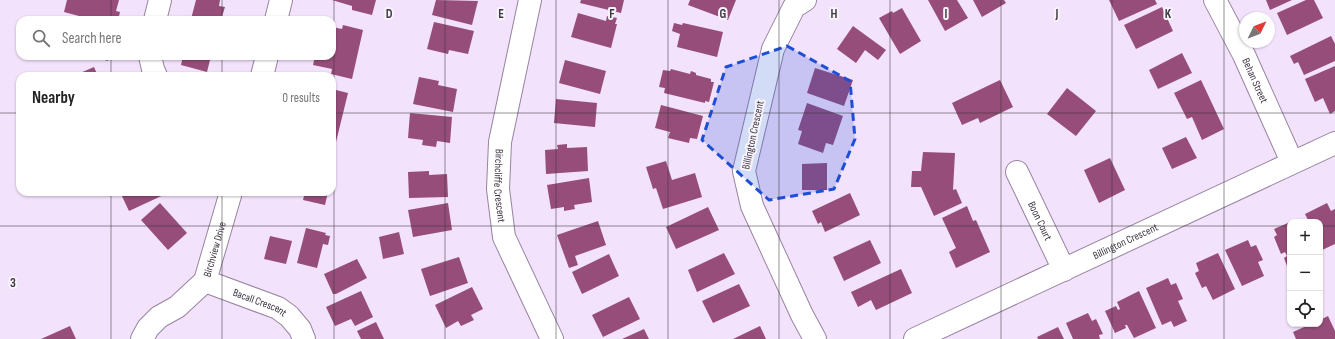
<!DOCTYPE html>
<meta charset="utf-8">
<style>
:root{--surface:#fff;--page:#f2f2f2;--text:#222;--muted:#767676;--line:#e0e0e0}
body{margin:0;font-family:"Sofia Sans Condensed",sans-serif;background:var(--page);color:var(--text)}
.controls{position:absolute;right:12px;bottom:12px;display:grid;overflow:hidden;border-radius:8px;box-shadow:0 1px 3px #0004}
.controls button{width:36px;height:36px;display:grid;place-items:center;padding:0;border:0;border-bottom:1px solid var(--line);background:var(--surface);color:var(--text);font:20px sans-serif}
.compass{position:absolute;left:1239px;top:12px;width:36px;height:36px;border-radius:50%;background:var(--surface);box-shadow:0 1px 3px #0004;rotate:47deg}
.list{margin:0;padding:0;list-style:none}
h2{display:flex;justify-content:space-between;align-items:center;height:52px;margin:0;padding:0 16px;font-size:17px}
h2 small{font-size:13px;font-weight:400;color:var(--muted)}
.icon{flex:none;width:22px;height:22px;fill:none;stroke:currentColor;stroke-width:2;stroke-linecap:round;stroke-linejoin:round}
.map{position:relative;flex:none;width:1335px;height:339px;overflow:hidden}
.search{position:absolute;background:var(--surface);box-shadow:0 1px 3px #0004;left:16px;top:16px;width:320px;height:44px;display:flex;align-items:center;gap:10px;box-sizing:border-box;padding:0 14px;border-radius:12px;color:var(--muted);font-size:15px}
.panel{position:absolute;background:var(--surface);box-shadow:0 1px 3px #0004;left:16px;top:72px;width:320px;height:124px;border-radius:12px}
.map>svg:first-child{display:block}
.building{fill:#964d79}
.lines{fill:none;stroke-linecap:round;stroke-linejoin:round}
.minor-casing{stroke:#9784a1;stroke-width:24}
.minor{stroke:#fff;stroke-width:22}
.marked{fill:#1d4ed8;fill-opacity:0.2;stroke:#1d4ed8;stroke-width:3;stroke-dasharray:8 5;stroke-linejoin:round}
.grid{fill:none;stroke:#3e3643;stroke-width:1;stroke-opacity:0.55}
.labels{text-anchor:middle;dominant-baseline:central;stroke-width:4;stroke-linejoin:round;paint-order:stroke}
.street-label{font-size:11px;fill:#3e3643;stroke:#f8f4fb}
.grid-label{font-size:13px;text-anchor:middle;font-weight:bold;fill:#3e3643;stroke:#f8f4fb;stroke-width:4;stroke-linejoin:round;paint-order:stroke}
</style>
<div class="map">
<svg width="1335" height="339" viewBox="0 0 1335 339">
<rect width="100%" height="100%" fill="#f2e2fb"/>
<!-- building -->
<path class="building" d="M67,0H119L116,11L120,12L118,20H94L64,12Z
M196,0H220L219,6L225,7L221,20L191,19Z
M332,0H376L372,15L352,10V6Z
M436,0L478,1L472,25L432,15Z
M581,0H624L621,13L580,3Z
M690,0H736L728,20L688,5Z
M928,0H957L968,18L945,31Z
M973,0H1004L1006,3L982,17Z
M1109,0H1155L1157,4L1119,21Z
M1266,0H1292L1270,10Z
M1306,0H1314L1323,18L1287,35L1277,13Z
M1162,7L1173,31L1136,49L1124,25Z
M902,8L921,41L900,54L879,18L892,11L893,13Z
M578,13L606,21L607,16L617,18L615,24H617L611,48L571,37Z
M434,22L474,31L468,54L449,50L448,54L427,49Z
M674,23L682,25L683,23L723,32L717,57L677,47L680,34L672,31Z
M343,25L363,30L352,79L331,74L332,69L313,65L315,56H332V27L342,29Z
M853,26L886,50L878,60L865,50L856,63L837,49Z
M1331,36L1335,44V61L1304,75L1298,62L1294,64L1290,56Z
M1182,53L1192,73L1158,89L1149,70Z
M91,56H109L108,61Z
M183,56H211L207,72L181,65Z
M565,60L606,71L600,94L559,83Z
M1335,66V111L1330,114L1323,98L1315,102L1305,79Z
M94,67L98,76H73Z
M815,68L853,80L844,106L807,93Z
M671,69L690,74L691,71L696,73V75L711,79V82H714L709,102L705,101V103L664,93L665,88L659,87L663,70L670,71Z
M419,77L439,81L438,85L457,89L453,112L413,104Z
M1000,80L1013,107L980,123L978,118L962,125L952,103Z
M1201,80L1224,129L1202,140L1192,117L1187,119L1174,93Z
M1067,88L1096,111L1076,136L1047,114Z
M332,89L348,93L336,142L332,141Z
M556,99L597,103L595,127L554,123Z
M807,103L843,116L833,145L826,143L823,153L798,144L802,131L798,130Z
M661,105L703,116L697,139L690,138L689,143L668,138L670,132L655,128Z
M410,113L452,117L450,143L437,141L436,147L422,145L423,140L408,138Z
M1186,137L1197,158L1172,169L1162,148Z
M567,144V148L587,147L588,171L546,174L545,150L558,149L557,145Z
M923,152L955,153L953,190L956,189L962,203L934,216L921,187H911L912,171H921Z
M332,155L336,156L333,172H332Z
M1110,158L1125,190L1099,203L1084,170Z
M666,161L672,180L695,173L702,197L663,209L656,188L653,189L646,167Z
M827,163V190H802V164Z
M429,171V175L447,174L448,197L409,198L408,172Z
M589,178L592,202L574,205L575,209L564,211V207L551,209L547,185Z
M120,192H170L129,211Z
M291,192H328L325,205L303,200L304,196Z
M850,193L860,215L825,232L821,222L818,224L812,211Z
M160,203L187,233L168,250L141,220Z
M448,203L452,230L413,237L408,210Z
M1327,203L1331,211L1335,209V244L1322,250L1320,246V222H1309L1305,214Z
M967,206L973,221L976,220L990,252L956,268L949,252L956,248L942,218Z
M708,207L719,230L676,249L666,227Z
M1297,219L1299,222H1290V265L1287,266L1284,258L1287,256L1285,252L1281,254L1274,237L1277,235L1274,229Z
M598,221L606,245L575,256L578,265L569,268L557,235Z
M306,228L326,233L325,235L330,236L328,245L323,244L317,268L297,263Z
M399,232L404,254L383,259L379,237Z
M270,236L292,241L286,264L264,259Z
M870,240L881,263L844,281L833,257Z
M1248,240L1251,247L1256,245L1263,260L1258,262L1264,276L1242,286L1225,250Z
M724,253L735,274L697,292L688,270Z
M1218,253L1235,289L1213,300L1206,286L1202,288L1195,273L1199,271L1196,263Z
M609,254L619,276L582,294L572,272Z
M459,257L468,283L430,296L421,269Z
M357,259L367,278L336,294H333L324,274Z
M901,269L912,293L876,310L871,300L858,307L851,292Z
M1168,278L1171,285L1176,283L1183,299L1178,301L1187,321L1174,327L1171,321L1162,325L1146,288Z
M739,284L750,306L713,323L702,301Z
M472,287L483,309L471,315L474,320L461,326L458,321L446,328L435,305Z
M361,291L373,317L355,326L351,319L335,326L326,307Z
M1139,291L1156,328L1134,338L1127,325H1125L1126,328L1115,333L1105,311L1116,306L1118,310L1120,309L1117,302Z
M629,297L640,319L603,337L592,315Z
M1088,313L1092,321L1096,319L1103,334L1099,335L1100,339H1073L1066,323Z
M1328,316L1335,331V339H1296L1293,332L1311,324H1320V320Z
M376,322L384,339H361L357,331Z
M70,326L76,339H41Z
M760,326L766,339H733Z
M1058,327L1064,339H1038L1037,337Z
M644,329L649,339H622Z"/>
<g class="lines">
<defs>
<g id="minor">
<path id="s1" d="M530,0L500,142L498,189L504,237L552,339"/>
<path d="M805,0L794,7L773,49L744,171L752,206L802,315L815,339"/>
<path id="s2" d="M1215,0L1244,55L1292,162"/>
<path d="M155,20L160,0"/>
<path d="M276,20L281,0"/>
<path d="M150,56L153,69L156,76"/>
<path d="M262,76L267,56"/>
<path id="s3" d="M1017,172L1064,270"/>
<path id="s4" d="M205,281L278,308L289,316L300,329L304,339"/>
<path id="s5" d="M142,339L148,328L159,317L177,307L205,281L231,192"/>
<path id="s6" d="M915,339L1335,143"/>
</g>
</defs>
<!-- minor casing -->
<use href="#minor" class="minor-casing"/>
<!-- minor -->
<use href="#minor" class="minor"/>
</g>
<!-- marked area -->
<path class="marked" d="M787,46L850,81L855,139L834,189L769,200L702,140L726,67Z"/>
<!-- grid -->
<path class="grid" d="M111,0V20M222,0V20M334,0V339M445,0V339M556,0V339M668,0V339M779,0V339M890,0V339M1001,0V339M1112,0V339M1224,0V339M111,56V76M222,56V76M0,113H20M332,113H1335M111,192V339M222,192V339M0,226H1290M1320,226H1335"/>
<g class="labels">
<!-- street labels -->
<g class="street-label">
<text stroke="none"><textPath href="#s2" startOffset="90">Behan Street</textPath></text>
<text transform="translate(753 135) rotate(-78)">Billington Crescent</text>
<text stroke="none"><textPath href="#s1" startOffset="189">Birchcliffe Crescent</textPath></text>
<text stroke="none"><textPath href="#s3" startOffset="54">Boon Court</textPath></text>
<text stroke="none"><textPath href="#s6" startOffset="232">Billington Crescent</textPath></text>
<text stroke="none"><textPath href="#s5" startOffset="120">Birchview Drive</textPath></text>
<text stroke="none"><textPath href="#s4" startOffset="59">Bacall Crescent</textPath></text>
</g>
</g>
<g class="grid-label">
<text x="389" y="18">D</text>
<text x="501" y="18">E</text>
<text x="612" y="18">F</text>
<text x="723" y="18">G</text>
<text x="834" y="18">H</text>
<text x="946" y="18">I</text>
<text x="1057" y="18">J</text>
<text x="1168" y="18">K</text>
<text x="13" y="287">3</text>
</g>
</svg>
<div class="controls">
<button>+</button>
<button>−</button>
<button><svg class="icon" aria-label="locate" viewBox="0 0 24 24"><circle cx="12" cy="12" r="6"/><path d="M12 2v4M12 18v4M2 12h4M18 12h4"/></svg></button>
</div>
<svg class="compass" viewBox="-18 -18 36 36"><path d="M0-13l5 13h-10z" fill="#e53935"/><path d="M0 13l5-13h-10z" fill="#767676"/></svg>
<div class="search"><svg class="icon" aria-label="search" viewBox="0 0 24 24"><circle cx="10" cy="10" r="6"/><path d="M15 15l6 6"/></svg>Search here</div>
<section class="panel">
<h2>Nearby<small>0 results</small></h2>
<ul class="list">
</ul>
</section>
</div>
